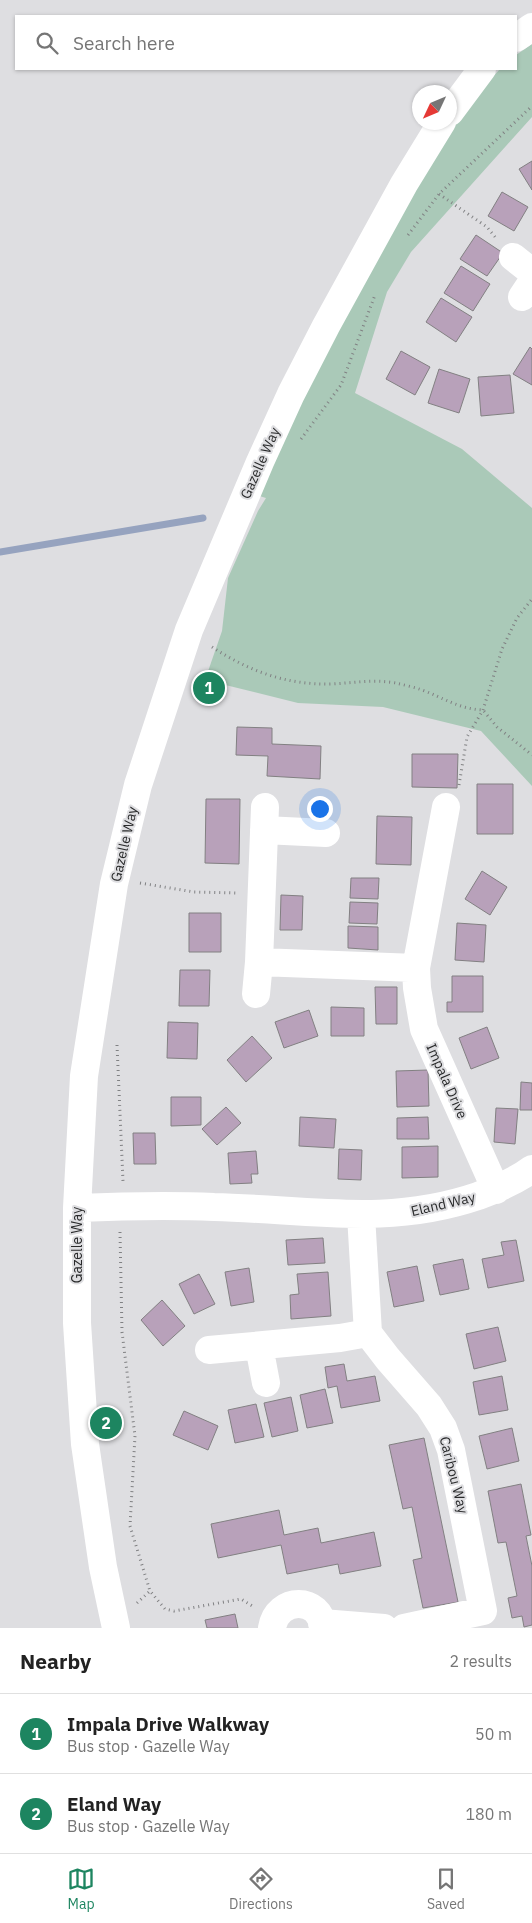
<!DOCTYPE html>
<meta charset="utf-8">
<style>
:root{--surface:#fff;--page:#f6f6f6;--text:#222;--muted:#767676;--line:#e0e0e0;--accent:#1d8560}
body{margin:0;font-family:"IBM Plex Sans",sans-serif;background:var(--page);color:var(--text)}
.compass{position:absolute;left:412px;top:85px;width:45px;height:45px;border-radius:50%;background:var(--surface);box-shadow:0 1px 4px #0004;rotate:226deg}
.you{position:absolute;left:319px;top:808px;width:18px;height:18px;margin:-12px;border:4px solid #fff;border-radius:50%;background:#1a73e8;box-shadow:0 0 0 8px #1a73e833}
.badge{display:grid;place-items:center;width:32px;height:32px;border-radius:50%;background:var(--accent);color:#fff;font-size:16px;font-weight:700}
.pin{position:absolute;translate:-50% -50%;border:2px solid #fff;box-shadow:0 1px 5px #0006}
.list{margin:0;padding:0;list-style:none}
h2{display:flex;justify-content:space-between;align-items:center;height:65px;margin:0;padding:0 20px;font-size:21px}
h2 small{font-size:16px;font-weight:400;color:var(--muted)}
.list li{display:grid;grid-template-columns:32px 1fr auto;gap:15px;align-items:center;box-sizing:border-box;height:80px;padding:0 20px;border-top:1px solid var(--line)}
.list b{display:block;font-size:19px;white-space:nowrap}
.list p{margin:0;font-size:16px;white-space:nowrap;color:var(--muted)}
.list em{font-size:16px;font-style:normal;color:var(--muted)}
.icon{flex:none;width:28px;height:28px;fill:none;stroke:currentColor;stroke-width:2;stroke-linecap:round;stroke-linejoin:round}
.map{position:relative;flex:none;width:532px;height:1628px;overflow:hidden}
.search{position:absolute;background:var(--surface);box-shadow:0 1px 4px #0004;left:15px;right:15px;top:15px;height:55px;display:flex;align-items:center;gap:12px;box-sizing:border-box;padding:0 18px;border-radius:0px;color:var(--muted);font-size:19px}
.sheet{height:225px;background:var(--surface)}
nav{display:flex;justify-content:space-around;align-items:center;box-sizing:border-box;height:70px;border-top:1px solid var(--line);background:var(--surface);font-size:14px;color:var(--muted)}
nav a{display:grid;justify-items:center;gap:2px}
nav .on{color:var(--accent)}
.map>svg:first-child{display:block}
.green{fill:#aac9b8}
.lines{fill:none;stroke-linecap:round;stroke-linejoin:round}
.stream{stroke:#96a3bf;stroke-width:7}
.building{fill:#b8a1ba;stroke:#828082}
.path{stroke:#808183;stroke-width:3;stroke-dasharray:1 4;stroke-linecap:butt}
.minor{stroke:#fff;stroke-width:28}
.labels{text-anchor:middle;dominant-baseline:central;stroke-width:4;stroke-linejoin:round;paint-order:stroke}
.street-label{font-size:14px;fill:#292a2b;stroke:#dedee1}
</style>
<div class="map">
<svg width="532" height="1628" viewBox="0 0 532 1628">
<rect width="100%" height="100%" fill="#dedee1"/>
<!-- green -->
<path class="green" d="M532,44V117L411,252L387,292L355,393L462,449L532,508V786L481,731L383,707L298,703L205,680L222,631L228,578L258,511L266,498L256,495C303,398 351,302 405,209C433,160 460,111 500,69H516V55Z"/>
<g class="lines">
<!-- stream -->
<path class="stream" d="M0,552L203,518"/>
</g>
<!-- building -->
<path class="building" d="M532,161V190L519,169Z
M502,192L528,207L514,231L488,216Z
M476,235L503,253L487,276L460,259Z
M461,266L490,284L473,311L444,293Z
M441,298L472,317L456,342L426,322Z
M530,347L532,349V385L513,374Z
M401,351L430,367L415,395L386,379Z
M439,369L470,379L459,413L428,403Z
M510,375L514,413L481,416L478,377Z
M237,727L272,728V744L321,746L320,779L267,776L268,756L236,755Z
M412,754H458L457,788L412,787Z
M477,784H513V834H477Z
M206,799H240L239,864L205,863Z
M377,816L412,817L411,865L376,864Z
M482,871L507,887L490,915L465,899Z
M351,878H379L378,899L350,898Z
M281,895L303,896L302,930H280Z
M350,902L378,903L377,924L349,923Z
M189,913H221V952H189Z
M457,923L486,925L484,962L455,960Z
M348,926L378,927V950L348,948Z
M180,970H210L209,1006H179Z
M452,976H483V1012H447V1002H452Z
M375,987H397V1024H376Z
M331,1007L364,1008V1036H331Z
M309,1010L318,1036L284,1048L275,1022Z
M168,1022L198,1023L197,1059L167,1058Z
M487,1027L499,1058L471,1069L459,1038Z
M252,1036L272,1058L246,1082L227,1060Z
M428,1070L429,1106L397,1107L396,1071Z
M521,1082L532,1083V1110H520Z
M171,1097H201V1125L171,1126Z
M226,1107L241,1123L217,1145L202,1129Z
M496,1108L518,1109L515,1144L494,1142Z
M300,1117L336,1119L334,1148L299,1146Z
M428,1117L429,1139H397V1118Z
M133,1133H155L156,1164H134Z
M438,1146V1177L402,1178V1147Z
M339,1149L362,1150L361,1180L338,1179Z
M256,1151L258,1174H251L252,1183L230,1184L228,1153Z
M323,1238L325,1263L288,1265L286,1240Z
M516,1240L524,1281L488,1288L482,1259L504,1255L501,1242Z
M463,1259L469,1289L440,1295L433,1265Z
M417,1266L424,1301L394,1307L387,1272Z
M249,1268L254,1302L231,1306L225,1272Z
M328,1272L331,1316L291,1319L290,1295L299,1294L297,1274Z
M199,1274L215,1304L194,1314L179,1284Z
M162,1300L185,1326L163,1346L141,1320Z
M498,1327L506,1361L474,1369L466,1334Z
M344,1364L347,1381L375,1376L380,1401L341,1408L337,1386L328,1388L325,1367Z
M502,1376L508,1410L479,1415L473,1382Z
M325,1389L333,1423L307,1428L300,1395Z
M291,1397L298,1431L272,1437L264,1403Z
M256,1404L264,1437L235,1443L228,1410Z
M184,1411L218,1426L208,1450L173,1435Z
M512,1428L519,1461L487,1469L479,1436Z
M424,1438L458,1602L423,1608L413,1560L422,1558L412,1507L403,1509L389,1445Z
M521,1484L531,1535L526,1536L532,1566V1625L524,1627L522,1616L512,1618L508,1598L517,1596L506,1542L498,1543L488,1491Z
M279,1510L284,1535L318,1528L321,1543L374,1532L381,1566L340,1574L338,1564L287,1574L281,1545L218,1558L211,1524Z
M235,1614L238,1628H207L205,1620Z"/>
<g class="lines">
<!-- path -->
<path class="path" d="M439,194L487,227L496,238
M408,235L439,194L532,106
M301,439L341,385L375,295
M212,647C249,671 286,685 331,684C353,683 373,679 396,683C404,685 414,687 422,690C444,698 459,709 483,710L497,727L532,755
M459,785L467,737L483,710L502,649L517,618L532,599
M140,883L194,892L236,893
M117,1045L123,1181
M120,1232L122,1332L135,1436L130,1526L150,1591
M137,1603L150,1591L165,1609L174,1611L241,1599L254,1607"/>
<!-- minor -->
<path class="minor" d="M516,38L532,27
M450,112L482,69
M513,257L532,272
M522,297L532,282
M265,807L259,962L416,968
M446,807L416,968L417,988L424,1029L496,1190
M264,830L326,833
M256,994L259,962
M77,1208C123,1206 169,1205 214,1207C307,1209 387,1227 478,1196C497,1189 516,1181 532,1169
M361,1215L368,1333L388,1359L429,1406L443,1428L451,1450L483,1611L404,1628
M259,1346L266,1383
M209,1350L340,1338L368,1333
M322,1623L384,1628
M116,1628L103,1567L85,1444L77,1323V1208L84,1076L114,884L138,785L189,630L260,462L291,394L326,326L404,184L442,122
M272,1628C277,1596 321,1596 323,1628"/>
</g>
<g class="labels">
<!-- street labels -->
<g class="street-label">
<text transform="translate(260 463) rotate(-66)">Gazelle Way</text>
<text transform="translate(124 844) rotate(-77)">Gazelle Way</text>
<text transform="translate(447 1081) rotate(66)">Impala Drive</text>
<text transform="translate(443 1204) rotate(-13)">Eland Way</text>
<text transform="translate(77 1245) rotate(-90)">Gazelle Way</text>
<text transform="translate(454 1475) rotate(76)">Caribou Way</text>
</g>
</g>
</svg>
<svg class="compass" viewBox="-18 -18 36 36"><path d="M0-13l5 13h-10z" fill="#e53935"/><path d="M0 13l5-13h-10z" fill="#767676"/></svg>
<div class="you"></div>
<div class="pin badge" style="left:209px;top:688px">1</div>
<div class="pin badge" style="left:106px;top:1423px">2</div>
<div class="search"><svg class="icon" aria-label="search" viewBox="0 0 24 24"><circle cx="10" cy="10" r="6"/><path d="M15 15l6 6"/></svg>Search here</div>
</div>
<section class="sheet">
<h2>Nearby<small>2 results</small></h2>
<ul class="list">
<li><span class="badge">1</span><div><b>Impala Drive Walkway</b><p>Bus stop · Gazelle Way</p></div><em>50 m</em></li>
<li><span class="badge">2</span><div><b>Eland Way</b><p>Bus stop · Gazelle Way</p></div><em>180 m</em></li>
</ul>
</section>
<nav>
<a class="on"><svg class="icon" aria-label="map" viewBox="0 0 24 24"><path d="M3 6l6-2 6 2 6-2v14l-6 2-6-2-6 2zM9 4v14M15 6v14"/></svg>Map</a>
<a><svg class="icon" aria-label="directions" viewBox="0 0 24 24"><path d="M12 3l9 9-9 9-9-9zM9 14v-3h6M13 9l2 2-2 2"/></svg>Directions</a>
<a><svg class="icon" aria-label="saved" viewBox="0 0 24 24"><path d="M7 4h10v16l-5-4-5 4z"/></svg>Saved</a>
</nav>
